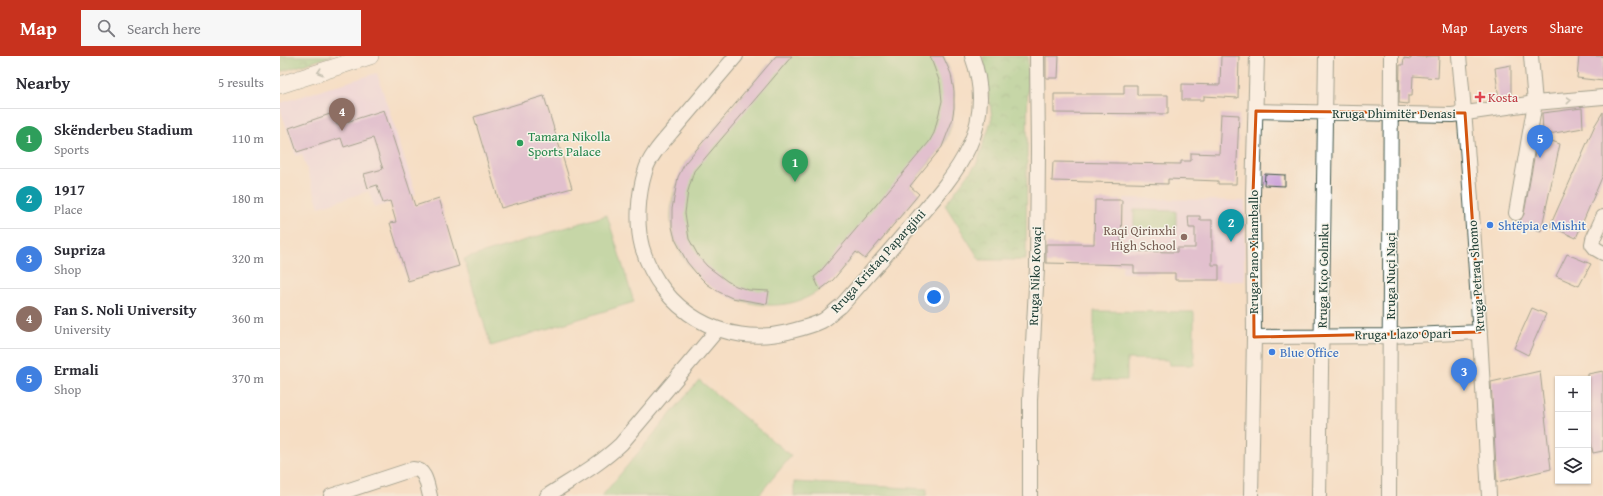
<!DOCTYPE html>
<meta charset="utf-8">
<style>
:root{--surface:#fff;--page:#f7f7f7;--text:#2b2b33;--muted:#7c7c81;--line:#e1e1e2;--accent:#c8321e}
body{margin:0;font-family:"Gentium Book Plus",serif;background:var(--page);color:var(--text)}
.controls{position:absolute;right:12px;bottom:12px;display:grid;overflow:hidden;border-radius:0px;box-shadow:0 1px 3px #0004}
.controls button{width:36px;height:36px;display:grid;place-items:center;padding:0;border:0;border-bottom:1px solid var(--line);background:var(--surface);color:var(--text);font:20px sans-serif}
.you{position:absolute;left:654px;top:241px;width:14px;height:14px;margin:-10px;border:3px solid #fff;border-radius:50%;background:#1a73e8;box-shadow:0 0 0 6px #1a73e833}
.badge{display:grid;place-items:center;width:26px;height:26px;border-radius:50%;background:var(--accent);color:#fff;font-size:13px;font-weight:700}
.pin{position:absolute;translate:-50% -33px;filter:drop-shadow(0 1px 2px #0008)}
.pin::after{content:'';position:absolute;top:21px;width:14px;height:12px;background:inherit;clip-path:polygon(0 0,100% 0,50% 100%)}
.list{margin:0;padding:0;list-style:none}
h2{display:flex;justify-content:space-between;align-items:center;height:52px;margin:0;padding:0 16px;font-size:17px}
h2 small{font-size:13px;font-weight:400;color:var(--muted)}
.list li{display:grid;grid-template-columns:26px 1fr auto;gap:12px;align-items:center;box-sizing:border-box;height:60px;padding:0 16px;border-top:1px solid var(--line)}
.list b{display:block;font-size:15px;white-space:nowrap}
.list p{margin:0;font-size:13px;white-space:nowrap;color:var(--muted)}
.list em{font-size:13px;font-style:normal;color:var(--muted)}
.icon{flex:none;width:22px;height:22px;fill:none;stroke:currentColor;stroke-width:2;stroke-linecap:round;stroke-linejoin:round}
.map{position:relative;flex:none;width:1323px;height:440px;overflow:hidden}
header{display:flex;align-items:center;gap:24px;box-sizing:border-box;height:56px;padding:0 20px;background:var(--accent);color:#fff}
header strong{font-size:19px}
nav{display:flex;gap:22px;margin-inline-start:auto;font-size:14px}
.search{width:280px;height:36px;background:var(--page);display:flex;align-items:center;gap:10px;box-sizing:border-box;padding:0 14px;border-radius:0px;color:var(--muted);font-size:15px}
main{display:flex}
aside{flex:1;background:var(--surface)}
.map>svg:first-child{display:block}
.built{fill:#e9d2ed}
.park{fill:url(#park-crowns);stroke:#56855c}
.pitch{fill:#8ccd84;stroke:#56855c}
.building{fill:#c99cd9}
.lines{fill:none;stroke-linecap:round;stroke-linejoin:round}
.minor-casing{stroke:#3f554a;stroke-width:16}
.major-casing{stroke:#3f554a;stroke-width:18}
.minor{stroke:#fff;stroke-width:14}
.major{stroke:#fff;stroke-width:17}
.oneway{stroke:#8f9e9a}
.marked{fill:none;stroke:#d45610;stroke-width:3;stroke-linejoin:round}
.health-dot{fill:#e0444e;stroke:#f7f3e8;stroke-width:1.5}
.leisure-dot{fill:#2e9e5b;stroke:#f7f3e8;stroke-width:1.5}
.shop-dot{fill:#3f7fe0;stroke:#f7f3e8;stroke-width:1.5}
.education-dot{fill:#8d6e63;stroke:#f7f3e8;stroke-width:1.5}
.labels{text-anchor:middle;dominant-baseline:central;stroke-width:3;stroke-linejoin:round;paint-order:stroke}
.health-label{font-size:13px;fill:#be3a42;stroke:#f7f3e8;text-anchor:start}
.street-label{font-size:13px;fill:#1f3d34;stroke:#f7f3e8}
.leisure-label{font-size:13px;fill:#27864d;stroke:#f7f3e8;text-anchor:start}
.shop-label{font-size:13px;fill:#366cbe;stroke:#f7f3e8;text-anchor:start}
.education-label{font-size:13px;fill:#785e54;stroke:#f7f3e8;text-anchor:end}
</style>
<header>
<strong>Map</strong>
<div class="search"><svg class="icon" aria-label="search" viewBox="0 0 24 24"><circle cx="10" cy="10" r="6"/><path d="M15 15l6 6"/></svg>Search here</div>
<nav><a>Map</a><a>Layers</a><a>Share</a></nav>
</header>
<main>
<aside>
<h2>Nearby<small>5 results</small></h2>
<ul class="list">
<li><span class="badge" style="background:#2e9e5b">1</span><div><b>Skënderbeu Stadium</b><p>Sports</p></div><em>110 m</em></li>
<li><span class="badge" style="background:#0f9aa8">2</span><div><b>1917</b><p>Place</p></div><em>180 m</em></li>
<li><span class="badge" style="background:#3f7fe0">3</span><div><b>Supriza</b><p>Shop</p></div><em>320 m</em></li>
<li><span class="badge" style="background:#8d6e63">4</span><div><b>Fan S. Noli University</b><p>University</p></div><em>360 m</em></li>
<li><span class="badge" style="background:#3f7fe0">5</span><div><b>Ermali</b><p>Shop</p></div><em>370 m</em></li>
</ul>
</aside>
<div class="map">
<svg width="1323" height="440" viewBox="0 0 1323 440">
<defs>
<pattern id="park-crowns" width="20" height="18" patternUnits="userSpaceOnUse"><rect width="20" height="18" fill="#8ccd84"/><path d="M2 6a3 3 0 1 1 6 0M12 15a3 3 0 1 1 6 0" fill="none" stroke="#72a86d"/></pattern>
</defs>
<rect width="100%" height="100%" fill="#f7f3e8"/>
<filter id="ink" filterUnits="userSpaceOnUse"><feTurbulence type="fractalNoise" baseFrequency=".025" numOctaves="2"/><feDisplacementMap in="SourceGraphic" scale="8" xChannelSelector="R" yChannelSelector="G"/><feConvolveMatrix kernelMatrix="1 2 1 2 8 2 1 2 1" color-interpolation-filters="sRGB"/></filter>
<filter id="wash" filterUnits="userSpaceOnUse"><feTurbulence type="fractalNoise" baseFrequency=".012" numOctaves="4" result="noise"/><feDisplacementMap in="SourceGraphic" scale="16" xChannelSelector="R" yChannelSelector="G"/><feGaussianBlur stdDeviation="0.9" result="paint"/><feColorMatrix in="noise" values="0 0 0 0 0 0 0 0 0 0 0 0 0 0 0 0 0 1.4 0 .05"/><feComposite in="paint" operator="in"/></filter>
<g filter="url(#wash)">
<rect width="100%" height="100%" fill="#f5dec4"/>
<!-- built -->
<path class="built" d="M97,17L136,139L94,152L89,135L39,151L22,98L16,100L0,52V47Z
M844,142L965,145L964,225L895,224V217H842Z"/>
<!-- park -->
<path class="park" d="M0,0H52L0,16Z
M703,0H748L746,204H700L665,149L697,107L712,62Z"/>
<!-- pitch -->
<path class="pitch" d="M496,0H663C678,25 678,67 661,92C652,105 640,118 630,130L639,138L585,203L576,196C563,212 550,230 530,240C478,267 402,231 392,172C388,151 396,126 405,107Z
M854,154L896,155V175L854,174Z
M327,159L354,246L211,290L184,203Z
M814,255L914,256V309H889L888,304L847,303V324H814Z
M419,324L511,400L478,440H322Z
M514,426L647,433L646,440H514Z"/>
<g id="blocks">
<!-- building -->
<path class="building" d="M496,0H512L414,115L408,135L405,157L409,183L419,201L427,210L447,225L456,230L469,234L489,235L487,248L452,242L439,236L427,228L416,217L407,206L395,183L392,171V153L398,121L405,107Z
M650,0H663L671,18L674,35V52L672,65L662,91L630,130L639,138L585,203L576,196L553,224L540,234L534,221L539,217L649,86L654,77L662,45L660,27Z
M766,0H779L778,22H766Z
M941,0H959L958,42L924,40V44H902V28L940,29Z
M1131,0L1146,1V0H1159L1158,22L1133,20L1132,40H1128V48L1119,47L1120,9H1123L1124,2L1131,3Z
M1299,0H1323V25L1297,22Z
M1231,9V42L1219,44L1215,12Z
M844,29H857V39H888V58L774,57V38H844Z
M264,40L292,132L221,152L194,61Z
M1302,52L1303,72L1263,79L1262,57Z
M104,54L135,150L159,142L179,210L128,225L110,167L116,166L110,145L103,147L97,129L88,132L84,118L103,113L93,82L64,91L61,82L17,96L9,72L53,57L57,69Z
M1323,56V119L1296,182L1270,170L1315,69Z
M941,58L959,59L956,128H938V125L888,123V128L772,125L773,106L901,108V105H911V97L939,98Z
M1258,80L1280,88L1261,175L1239,169L1240,165L1244,158Z
M985,118L1005,119V130L984,129Z
M815,144H842L841,195L897,196V192H915V172H909L908,160H920V164H932V209H939V224H895V217H854V209L766,207V188H814Z
M1287,198L1311,208L1299,230L1276,220Z
M1252,252L1266,258L1248,299L1234,292Z
M1260,315L1271,413L1217,426L1211,326Z
M1323,315V395L1313,397L1308,375V318Z"/>
</g>
</g>
<g filter="url(#ink)">
<use href="#blocks" fill-opacity="0" stroke="#3f554a" stroke-width="1"/>
<g class="lines">
<defs>
<path id="minor" d="M456,0C437,22 418,45 399,67C388,81 369,99 365,116C358,139 356,168 362,191C381,255 443,292 508,276C519,273 532,270 542,265C549,261 555,254 561,250C584,224 607,198 629,172C674,120 719,73 692,0
M1179,0C1193,146 1201,293 1209,440
M976,55L1172,59L1255,47L1323,41
M1236,157L1255,47L1251,0
M1323,161L1313,183L1312,188L1316,193L1323,197
M974,281L1110,280L1200,276
M51,440L133,413C146,413 147,429 150,440
M267,440C293,423 319,409 341,388L438,273
M750,440V344L757,212L758,94L757,0
M971,440L974,281L973,138L977,0
M1039,440L1046,0
M1109,440L1111,0"/>
<path id="major" d="M0,29L90,0"/>
</defs>
<!-- minor casing -->
<use href="#minor" class="minor-casing"/>
<!-- major casing -->
<use href="#major" class="major-casing"/>
<!-- minor -->
<use href="#minor" class="minor"/>
<!-- major -->
<use href="#major" class="major"/>
</g>
<!-- one-way arrows -->
<defs><path id="oneway-chevron" d="M-2-3.5L2.5 0L-2 3.5" fill="none" stroke-width="1.6" stroke-linecap="round" stroke-linejoin="round"/></defs>
<g class="oneway">
<use href="#oneway-chevron" transform="translate(40 16) rotate(162)"/>
<use href="#oneway-chevron" transform="translate(1289 44) rotate(-5)"/>
</g>
</g>
<!-- marked area -->
<path d="M0 0H1323V440H0ZM976,55L1185,57L1200,276L974,281L973,138Z" fill="#f5dec4" fill-opacity=".55" fill-rule="evenodd"/>
<path class="marked" d="M976,55L1185,57L1200,276L974,281L973,138Z"/>
<!-- markers -->
<path class="health-dot" d="M1198 35h4v4h4v4h-4v4h-4v-4h-4v-4h4z"/>
<circle class="leisure-dot" cx="240" cy="87" r="4"/>
<g class="shop-dot">
<circle cx="1210" cy="169" r="4"/>
<circle cx="992" cy="296" r="4"/>
</g>
<circle class="education-dot" cx="904" cy="181" r="4"/>
<g class="labels">
<!-- health labels -->
<g class="health-label">
<text x="1208" y="41">Kosta</text>
</g>
<!-- street labels -->
<g class="street-label">
<text x="1114" y="57">Rruga Dhimitër Denasi</text>
<text transform="translate(973 196) rotate(-90)">Rruga Pano Xhamballo</text>
<text transform="translate(598 205) rotate(-48)">Rruga Kristaq Papargjini</text>
<text transform="translate(755 220) rotate(-88)">Rruga Niko Kovaçi</text>
<text transform="translate(1043 220) rotate(-89)">Rruga Kiço Golniku</text>
<text transform="translate(1110 220) rotate(-90)">Rruga Nuçi Naçi</text>
<text transform="translate(1196 220) rotate(-94)">Rruga Petraq Shomo</text>
<text transform="translate(1123 278) rotate(-1)">Rruga Llazo Opari</text>
</g>
<!-- leisure labels -->
<g class="leisure-label">
<text x="248" y="80">Tamara Nikolla<tspan x="248" dy="15">Sports Palace</tspan></text>
</g>
<!-- shop labels -->
<g class="shop-label">
<text x="1218" y="169">Shtëpia e Mishit</text>
<text x="1000" y="296">Blue Office</text>
</g>
<!-- education labels -->
<g class="education-label">
<text x="896" y="174">Raqi Qirinxhi<tspan x="896" dy="15">High School</tspan></text>
</g>
</g>
</svg>
<div class="controls">
<button>+</button>
<button>−</button>
<button><svg class="icon" aria-label="layers" viewBox="0 0 24 24"><path d="M12 4l9 5-9 5-9-5zM3 14l9 5 9-5"/></svg></button>
</div>
<div class="you"></div>
<div class="pin badge" style="left:515px;top:126px;background:#2e9e5b">1</div>
<div class="pin badge" style="left:951px;top:186px;background:#0f9aa8">2</div>
<div class="pin badge" style="left:1184px;top:335px;background:#3f7fe0">3</div>
<div class="pin badge" style="left:62px;top:75px;background:#8d6e63">4</div>
<div class="pin badge" style="left:1260px;top:102px;background:#3f7fe0">5</div>
</div>
</main>
